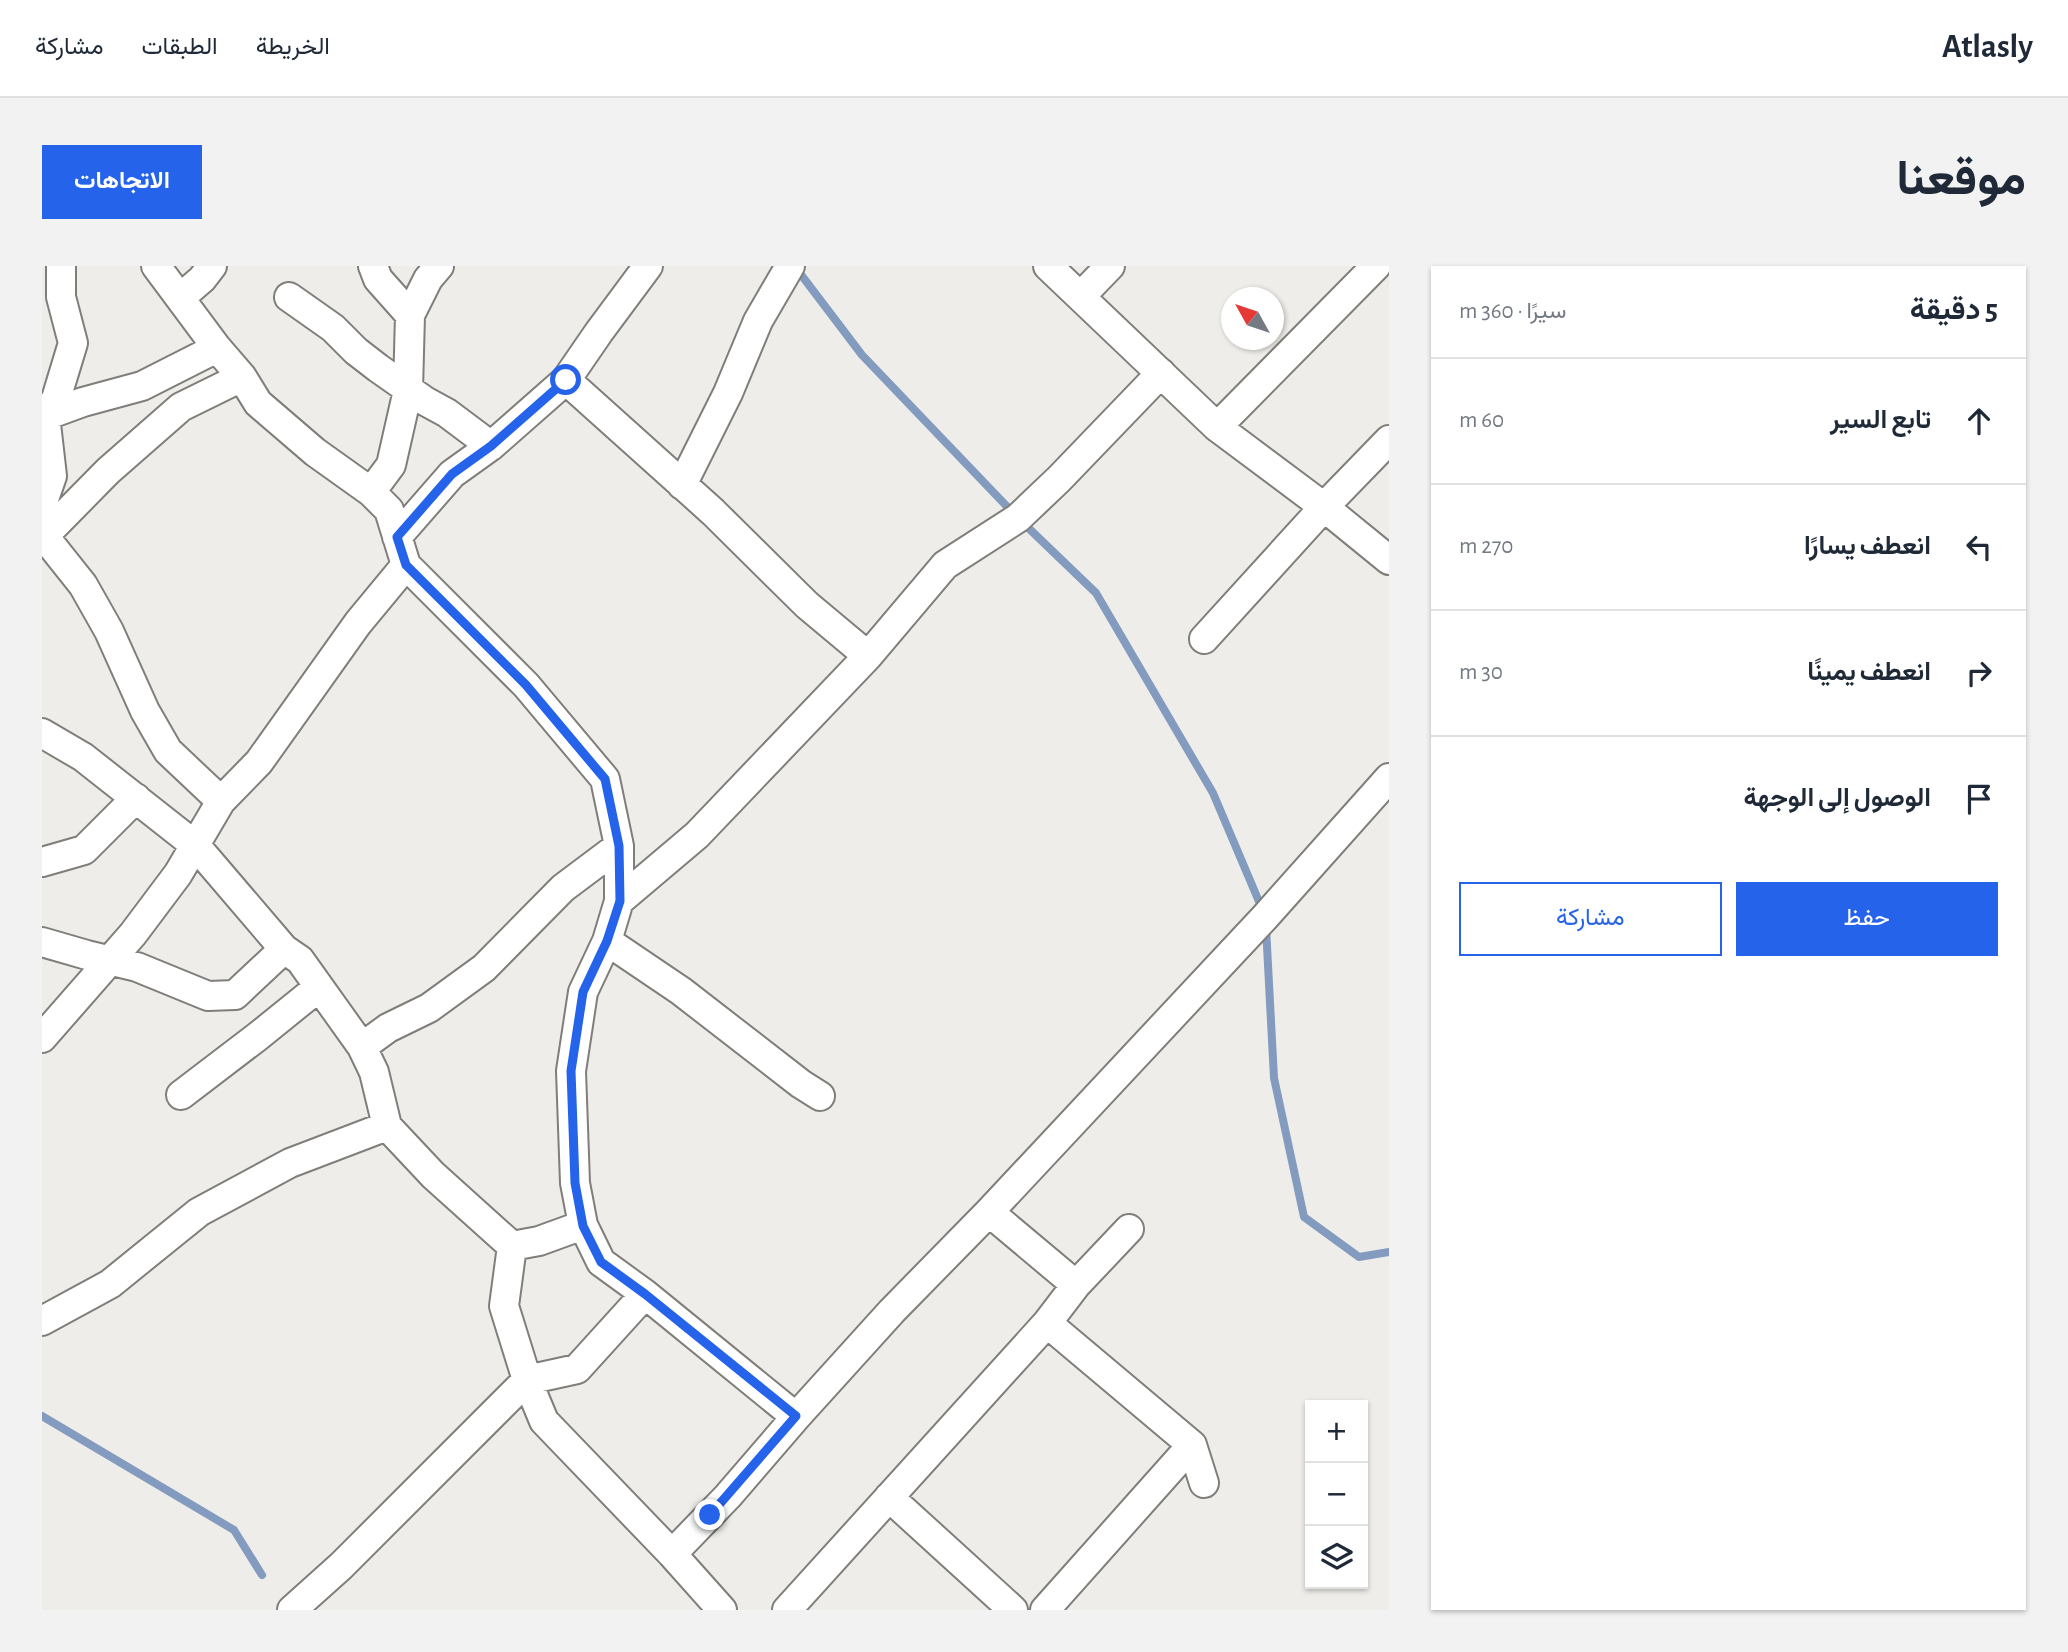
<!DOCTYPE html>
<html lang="ar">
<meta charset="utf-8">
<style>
:root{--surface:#fff;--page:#f2f2f3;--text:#1f2937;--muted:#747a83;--line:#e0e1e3;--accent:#2563eb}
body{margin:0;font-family:"Alegreya Sans",Vazirmatn,sans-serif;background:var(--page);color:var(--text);direction:rtl}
.controls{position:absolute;right:21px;bottom:21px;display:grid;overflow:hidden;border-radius:0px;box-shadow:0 2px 5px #0004}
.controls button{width:63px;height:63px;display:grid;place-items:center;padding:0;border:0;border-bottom:2px solid var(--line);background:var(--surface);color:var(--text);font:35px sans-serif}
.compass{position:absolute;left:1179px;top:21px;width:63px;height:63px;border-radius:50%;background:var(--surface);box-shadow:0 2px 5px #0004;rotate:310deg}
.stop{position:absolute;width:21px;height:21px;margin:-16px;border:5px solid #2563eb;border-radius:50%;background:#fff}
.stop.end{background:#2563eb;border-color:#fff;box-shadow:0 2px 7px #0008}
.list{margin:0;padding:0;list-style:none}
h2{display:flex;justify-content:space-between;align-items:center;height:91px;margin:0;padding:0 28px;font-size:30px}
h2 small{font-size:23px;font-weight:400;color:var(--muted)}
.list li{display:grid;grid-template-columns:46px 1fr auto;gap:21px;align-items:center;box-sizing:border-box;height:126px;padding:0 28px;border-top:2px solid var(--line)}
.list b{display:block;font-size:26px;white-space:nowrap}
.list em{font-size:23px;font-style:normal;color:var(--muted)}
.actions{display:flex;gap:14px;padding:21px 28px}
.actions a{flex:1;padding:16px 0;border:2px solid var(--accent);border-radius:0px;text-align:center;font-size:24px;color:var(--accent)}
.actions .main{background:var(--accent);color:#fff}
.icon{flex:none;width:38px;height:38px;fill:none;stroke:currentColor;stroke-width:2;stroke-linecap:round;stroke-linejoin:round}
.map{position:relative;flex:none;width:1347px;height:1344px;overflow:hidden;direction:ltr;border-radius:0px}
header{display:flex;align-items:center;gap:42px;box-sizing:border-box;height:98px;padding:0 35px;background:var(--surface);border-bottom:2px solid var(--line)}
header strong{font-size:33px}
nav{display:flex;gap:38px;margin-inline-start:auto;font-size:24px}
.intro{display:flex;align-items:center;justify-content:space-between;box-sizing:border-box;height:168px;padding:0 42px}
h1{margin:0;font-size:49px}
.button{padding:18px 32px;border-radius:0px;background:var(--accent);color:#fff;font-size:24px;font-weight:700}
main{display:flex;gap:42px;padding:0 42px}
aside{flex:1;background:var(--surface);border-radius:0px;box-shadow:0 2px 5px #0004}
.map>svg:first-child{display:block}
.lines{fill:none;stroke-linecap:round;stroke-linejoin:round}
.stream{stroke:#839bbe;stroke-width:8}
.minor-casing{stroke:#807e7a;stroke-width:32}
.minor{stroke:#fff;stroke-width:28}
.route{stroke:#2563eb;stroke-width:9}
</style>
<header>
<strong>Atlasly</strong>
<nav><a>الخريطة</a><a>الطبقات</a><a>مشاركة</a></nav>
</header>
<div class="intro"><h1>موقعنا</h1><a class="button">الاتجاهات</a></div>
<main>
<aside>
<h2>5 دقيقة<small>سيرًا · 360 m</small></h2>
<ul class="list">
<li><svg class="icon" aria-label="ahead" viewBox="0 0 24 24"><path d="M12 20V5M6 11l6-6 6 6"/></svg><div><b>تابع السير</b></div><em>60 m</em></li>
<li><svg class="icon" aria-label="left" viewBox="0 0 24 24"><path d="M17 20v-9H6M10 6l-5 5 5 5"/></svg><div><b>انعطف يسارًا</b></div><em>270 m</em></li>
<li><svg class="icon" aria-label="right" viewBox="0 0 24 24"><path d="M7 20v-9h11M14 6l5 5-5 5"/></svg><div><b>انعطف يمينًا</b></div><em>30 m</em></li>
<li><svg class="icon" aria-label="arrive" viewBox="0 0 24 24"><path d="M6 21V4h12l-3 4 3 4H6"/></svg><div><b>الوصول إلى الوجهة</b></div></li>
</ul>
<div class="actions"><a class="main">حفظ</a><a>مشاركة</a></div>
</aside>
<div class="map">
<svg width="1347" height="1344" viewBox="0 0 1347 1344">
<rect width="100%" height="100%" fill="#efede9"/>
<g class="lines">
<!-- stream -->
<path class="stream" d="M754,2L820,89L976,252L1054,327L1171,527L1221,645
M1224,661L1232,812L1262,951L1317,991L1347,986
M0,1150L192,1264L220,1309"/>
<defs>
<path id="minor" d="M114,0L175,82L200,111L216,137L273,186L329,226L347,244L364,299L484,419L563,513L577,580V635L565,675L541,726L529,805L533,917L541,959L559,996L603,1028L754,1151
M331,0L336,13L368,49
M1006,0L1175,161L1282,241L1347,294
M1039,30L1068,0
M247,31L291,62L314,85L336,102L383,135L405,147L449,180
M138,32L160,13L170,0
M524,114L557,66L606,0
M0,151L41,136L100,120L175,82
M1175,161L1334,0
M640,219L686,127L716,55L748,0
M329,226L349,199L366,124L368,49L386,13L397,0
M355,271L410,208L449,180L524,114L671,246L765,339L826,390L655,569L577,635
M0,274L2,270L0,239L10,210L3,149L14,133L31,77L19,31V0
M1162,373L1282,241L1347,174
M826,390L903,299L976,252L1017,213L1119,107
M0,467L41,491L154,580L242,683L258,694L320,781L332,806L345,860L391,909L470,980L497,975L541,959
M179,535L126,485L103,445L67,365L41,319L2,270L66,205L139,141L200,111
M0,596L42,584L94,532
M565,675L639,725L759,818L778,830
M0,676L45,689L95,701L166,730L193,729L242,683
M0,772L91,668L136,608L179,535L217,496L316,357L364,299
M320,781L346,762L387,742L442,702L521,622L577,580
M139,829L215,771L277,721
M947,946L1034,1019
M470,980L462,1040L485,1114L502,1155L630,1288L680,1344
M0,1055L68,1018L157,946L248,897L345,860
M1005,1057L1150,1179L1162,1217
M847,1231L971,1344
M630,1288L686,1230L754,1151L850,1045L947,946L1223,651L1347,512
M250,1344L299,1300L485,1114L535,1103L603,1028
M745,1344L1005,1057L1034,1019L1087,963
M1003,1344L1150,1179"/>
</defs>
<!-- minor casing -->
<use href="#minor" class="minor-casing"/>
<!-- minor -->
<use href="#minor" class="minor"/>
</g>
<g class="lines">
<!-- route -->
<path class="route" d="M524,114L449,180L410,208L355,271L364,299L484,419L563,513L577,580L578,635L565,675L541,726L529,805L533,917L541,960L559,996L603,1028L754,1150L668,1249"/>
</g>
</svg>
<div class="controls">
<button>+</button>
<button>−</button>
<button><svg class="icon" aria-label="layers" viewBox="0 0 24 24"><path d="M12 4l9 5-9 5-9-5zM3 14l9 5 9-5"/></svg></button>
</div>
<svg class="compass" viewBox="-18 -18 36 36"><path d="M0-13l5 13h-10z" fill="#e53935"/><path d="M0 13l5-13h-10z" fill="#747a83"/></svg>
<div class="stop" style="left:524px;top:114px"></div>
<div class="stop end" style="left:668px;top:1249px"></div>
</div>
</main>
